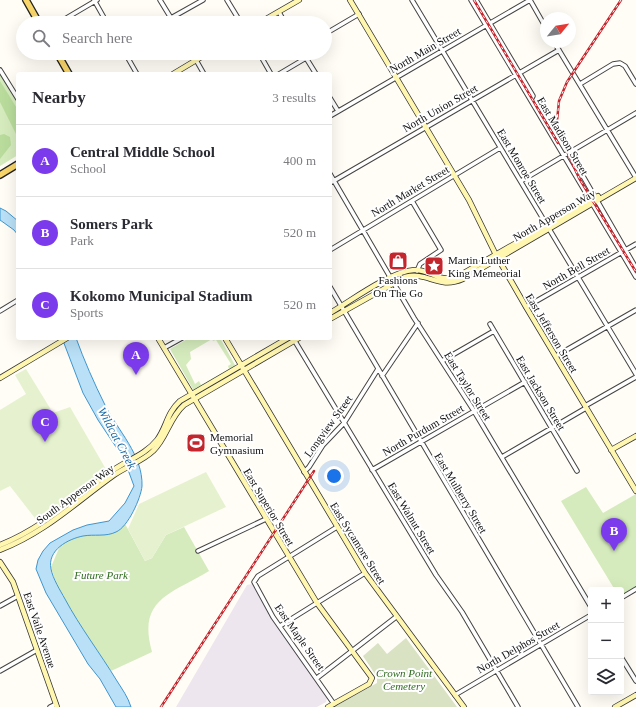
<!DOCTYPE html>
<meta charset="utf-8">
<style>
:root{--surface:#fff;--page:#f2f2f3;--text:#2b2b33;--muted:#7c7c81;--line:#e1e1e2;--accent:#7c3aed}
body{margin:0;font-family:"Times New Roman",serif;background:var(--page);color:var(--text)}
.controls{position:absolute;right:12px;bottom:12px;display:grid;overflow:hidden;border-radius:4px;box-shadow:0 4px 16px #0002}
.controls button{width:36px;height:36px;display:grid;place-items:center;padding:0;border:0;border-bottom:1px solid var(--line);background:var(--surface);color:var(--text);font:20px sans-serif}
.compass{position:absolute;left:540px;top:12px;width:36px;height:36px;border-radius:50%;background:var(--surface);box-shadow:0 4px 16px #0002;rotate:60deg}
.you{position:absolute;left:334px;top:476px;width:14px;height:14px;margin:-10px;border:3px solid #fff;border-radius:50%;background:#1a73e8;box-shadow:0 0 0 6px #1a73e833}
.badge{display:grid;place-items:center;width:26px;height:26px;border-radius:50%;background:var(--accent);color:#fff;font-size:13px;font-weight:700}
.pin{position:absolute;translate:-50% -33px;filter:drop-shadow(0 1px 2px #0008)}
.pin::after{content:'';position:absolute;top:21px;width:14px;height:12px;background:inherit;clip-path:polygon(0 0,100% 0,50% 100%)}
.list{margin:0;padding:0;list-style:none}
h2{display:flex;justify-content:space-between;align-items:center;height:52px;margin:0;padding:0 16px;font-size:17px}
h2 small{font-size:13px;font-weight:400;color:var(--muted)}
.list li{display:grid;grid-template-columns:26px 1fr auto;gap:12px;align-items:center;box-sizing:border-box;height:72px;padding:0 16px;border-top:1px solid var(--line)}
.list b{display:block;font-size:15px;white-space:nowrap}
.list p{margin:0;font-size:13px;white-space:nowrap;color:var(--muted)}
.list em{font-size:13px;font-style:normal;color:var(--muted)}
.icon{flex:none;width:22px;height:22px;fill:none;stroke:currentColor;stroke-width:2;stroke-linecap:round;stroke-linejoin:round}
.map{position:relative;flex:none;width:636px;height:707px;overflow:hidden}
.search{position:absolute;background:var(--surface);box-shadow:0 4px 16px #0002;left:16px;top:16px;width:316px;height:44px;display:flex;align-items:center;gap:10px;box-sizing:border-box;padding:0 14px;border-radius:22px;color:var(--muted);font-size:15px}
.panel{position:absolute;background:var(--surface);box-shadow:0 4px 16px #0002;left:16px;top:72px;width:316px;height:268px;border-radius:4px}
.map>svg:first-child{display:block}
.industrial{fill:#eee6ef}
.green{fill:#d5ebbd;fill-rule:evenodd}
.forest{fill:#b9dc9c}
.cemetery{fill:#d9e3c4}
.pitch{fill:#e6f2cf}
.water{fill:#b9e0f7;stroke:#3f96cf}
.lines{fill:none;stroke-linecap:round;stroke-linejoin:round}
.street-casing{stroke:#444;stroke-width:5.5}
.secondary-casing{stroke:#333;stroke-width:6}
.primary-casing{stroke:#222;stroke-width:8}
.street{stroke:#fff;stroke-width:3.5}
.secondary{stroke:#fff6b0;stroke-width:4.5}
.primary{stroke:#f9d66b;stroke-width:5.5}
.rail-casing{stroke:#c4262e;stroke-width:2.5}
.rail{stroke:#fff;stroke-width:1;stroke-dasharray:3;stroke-linecap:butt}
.labels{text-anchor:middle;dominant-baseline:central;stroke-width:4;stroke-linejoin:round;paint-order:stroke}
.street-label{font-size:11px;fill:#111;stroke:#fff}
.poi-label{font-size:11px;fill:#111;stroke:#fff;text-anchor:start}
.park-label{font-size:11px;font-style:italic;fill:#2f6b1f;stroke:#fff}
.water-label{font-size:12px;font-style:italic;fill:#1768a6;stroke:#fff}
</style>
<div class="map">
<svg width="636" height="707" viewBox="0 0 636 707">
<rect width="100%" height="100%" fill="#fffdf5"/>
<!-- industrial -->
<path class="industrial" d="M252,584L278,628L317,682L327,698L326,702L317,707H176L247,585Z"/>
<!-- green -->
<path class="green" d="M0,73L18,101V155L0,166Z
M189,338H220L236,367L194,391L170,349ZM212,339L213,341L216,340L231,364L228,366L229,369L201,385L199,381L195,384L186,365L191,359L190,352Z
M586,487L603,513L636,494V589L621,598V590H615L561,501Z
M123,520L145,561L152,558L166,535L184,527L209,571C171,594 137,599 152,652L111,671L59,593L51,567L62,541Z"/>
<!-- forest -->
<path class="forest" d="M0,81L18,110V135L16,134L0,102Z
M4,134L10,137L11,145L0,159V135Z"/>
<!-- cemetery -->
<path class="cemetery" d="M406,638L457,707H334L377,683V677L363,656L378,643L387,654Z"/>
<!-- pitch -->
<path class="pitch" d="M26,369L53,413L70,407L107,471L52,514L38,522L10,486L0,491V410L26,394L15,375Z
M206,472L226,507L166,535L152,558L145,561L128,529L139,504Z"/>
<!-- water -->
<path class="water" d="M0,208L6,211L18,221V235L14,230L0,220Z
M62,338H76C84,360 94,383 105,405C118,431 143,455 142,486C141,498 128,527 116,532C106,537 94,534 83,536C68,539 47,550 51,569C53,579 60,590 65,599C80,627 100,653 117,681C122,689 128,697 131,707H116L100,679L88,664L46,593L36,569L38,560L43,551L50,543L73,530L87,525L109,521L125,503L134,486L124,459L98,420L83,393Z"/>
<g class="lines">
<defs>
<path id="street" d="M94,0L107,23
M160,0L174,23
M227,0L241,23
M412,0L636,374
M471,0L636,277
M476,0L533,96L532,98
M530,0L546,28
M279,12L285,23
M171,18L203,0
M58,23L97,0
M325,34L359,14
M554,42L635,176
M125,53L137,74
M192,53L204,74
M259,53L271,74
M303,53L316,74
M0,70L18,99
M279,74L306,58
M580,84L613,64L620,63L625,66L636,84
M330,98L338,111
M330,116L530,0
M569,152L636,268
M330,174L414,318L474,411L591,607
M521,181L636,113
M330,183L559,50
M412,201L441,250L420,264L417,271
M330,250L500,148
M330,287L578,707
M526,307L636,244
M0,311L18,300
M490,324L577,471
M293,338L436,575L462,612L518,707
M164,348L182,338
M556,356L636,310
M442,361L494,331
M382,376L418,323
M585,406L636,377
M502,457L586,408
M372,470L525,382
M304,472L309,467L323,445L344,423L378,369
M198,551L266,519
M621,598L636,589
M0,606L18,596
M280,626L365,573
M621,657L636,681
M0,671L37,650
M317,678L396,617
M455,695L591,615
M334,704L273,617L254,582L258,576L337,527
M50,707L56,704"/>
<path id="secondary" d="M350,0L469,200L496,255L526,307L636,491
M259,23L299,0
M173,74L208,53
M330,313C351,301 391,271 414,270C430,269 435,281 455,278L598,196
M330,319L405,277C428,271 438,290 463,279L636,178
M158,338L317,603L372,678L369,684L328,707
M225,338L365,573L464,707
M0,378L67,338
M611,450L636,436
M0,545C43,528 75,497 112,471C127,460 145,455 157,440C167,427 166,414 180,401L288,338
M0,550C46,532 76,502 114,475C127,466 143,461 153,451C167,438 169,418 184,405L299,338
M0,562L13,582L18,596L57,707
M615,707L636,695"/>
<path id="primary" d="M26,0L39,23
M57,53L69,74
M0,175L18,164"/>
</defs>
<!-- street casing -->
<use href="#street" class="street-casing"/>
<!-- secondary casing -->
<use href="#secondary" class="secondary-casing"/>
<!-- primary casing -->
<use href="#primary" class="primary-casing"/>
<!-- street -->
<use href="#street" class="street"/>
<!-- secondary -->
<use href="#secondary" class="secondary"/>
<!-- primary -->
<use href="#primary" class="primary"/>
<defs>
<path id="rail" d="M474,0L558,143
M621,0L567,82L559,101L557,121L562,140L579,178L636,272
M161,707L314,471"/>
</defs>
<!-- rail casing -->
<use href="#rail" class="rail-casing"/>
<!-- rail -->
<use href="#rail" class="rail"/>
</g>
<!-- icons -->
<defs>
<symbol id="shop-square" viewBox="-11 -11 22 22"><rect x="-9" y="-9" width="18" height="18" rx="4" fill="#c4262e" stroke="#fff"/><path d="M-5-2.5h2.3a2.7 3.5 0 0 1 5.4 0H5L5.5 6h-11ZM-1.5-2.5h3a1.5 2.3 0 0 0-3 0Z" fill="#fff"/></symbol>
<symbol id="sight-square" viewBox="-11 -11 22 22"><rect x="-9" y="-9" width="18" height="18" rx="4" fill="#c4262e" stroke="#fff"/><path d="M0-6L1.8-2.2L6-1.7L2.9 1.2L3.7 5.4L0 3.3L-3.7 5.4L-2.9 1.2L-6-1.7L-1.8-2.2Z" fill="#fff"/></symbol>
<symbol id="stadium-square" viewBox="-11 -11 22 22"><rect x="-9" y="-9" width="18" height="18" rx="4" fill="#c4262e" stroke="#fff"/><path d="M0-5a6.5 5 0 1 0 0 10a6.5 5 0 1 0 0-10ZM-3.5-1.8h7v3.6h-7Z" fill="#fff"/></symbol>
</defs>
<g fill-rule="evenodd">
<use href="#shop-square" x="387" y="250" width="22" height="22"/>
<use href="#sight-square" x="423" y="255" width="22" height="22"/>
<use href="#stadium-square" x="185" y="432" width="22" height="22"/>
</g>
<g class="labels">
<!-- street labels -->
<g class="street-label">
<text transform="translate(425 50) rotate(-30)">North Main Street</text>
<text transform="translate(440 108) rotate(-30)">North Union Street</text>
<text transform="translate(563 136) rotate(59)">East Madison Street</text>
<text transform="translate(522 166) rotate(59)">East Monroe Street</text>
<text transform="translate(410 191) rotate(-31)">North Market Street</text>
<text transform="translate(554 215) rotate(-30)">North Apperson Way</text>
<text transform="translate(576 268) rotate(-30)">North Bell Street</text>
<text transform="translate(552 333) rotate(59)">East Jefferson Street</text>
<text transform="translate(468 386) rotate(58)">East Taylor Street</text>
<text transform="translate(541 393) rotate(59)">East Jackson Street</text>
<text transform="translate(328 426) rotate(-54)">Longview Street</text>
<text transform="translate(423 430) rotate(-30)">North Purdum Street</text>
<text transform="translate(461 493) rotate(59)">East Mulberry Street</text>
<text transform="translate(75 494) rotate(-36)">South Apperson Way</text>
<text transform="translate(269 507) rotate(59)">East Superior Street</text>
<text transform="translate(412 518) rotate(59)">East Walnut Street</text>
<text transform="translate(358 543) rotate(58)">East Sycamore Street</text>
<text transform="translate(40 630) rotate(71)">East Vaile Avenue</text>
<text transform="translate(300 637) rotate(55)">East Maple Street</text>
<text transform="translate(518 647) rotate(-30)">North Delphos Street</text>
</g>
<!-- poi labels -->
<g class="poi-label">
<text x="448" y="260">Martin Luther<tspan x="448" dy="13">King Memeorial</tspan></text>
<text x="398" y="280" text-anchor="middle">Fashions<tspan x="398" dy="13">On The Go</tspan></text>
<text x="210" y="437">Memorial<tspan x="210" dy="13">Gymnasium</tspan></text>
</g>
<!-- park labels -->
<g class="park-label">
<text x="101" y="575">Future Park</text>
<text x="404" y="673">Crown Point<tspan x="404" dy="13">Cemetery</tspan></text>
</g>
<!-- water labels -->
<g class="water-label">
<text transform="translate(117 438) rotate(62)">Wildcat Creek</text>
</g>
</g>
</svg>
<div class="controls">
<button>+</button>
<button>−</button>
<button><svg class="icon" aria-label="layers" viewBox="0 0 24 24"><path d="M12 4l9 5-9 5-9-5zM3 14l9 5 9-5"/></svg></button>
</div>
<svg class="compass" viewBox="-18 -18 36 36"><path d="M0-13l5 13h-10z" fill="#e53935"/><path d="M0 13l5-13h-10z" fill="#7c7c81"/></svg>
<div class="you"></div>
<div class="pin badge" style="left:136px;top:375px">A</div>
<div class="pin badge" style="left:614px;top:551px">B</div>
<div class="pin badge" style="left:45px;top:442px">C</div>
<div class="search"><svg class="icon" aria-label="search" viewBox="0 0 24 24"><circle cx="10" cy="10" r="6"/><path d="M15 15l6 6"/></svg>Search here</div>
<section class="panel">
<h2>Nearby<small>3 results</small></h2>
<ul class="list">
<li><span class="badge">A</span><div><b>Central Middle School</b><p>School</p></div><em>400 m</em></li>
<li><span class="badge">B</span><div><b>Somers Park</b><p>Park</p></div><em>520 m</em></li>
<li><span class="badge">C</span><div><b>Kokomo Municipal Stadium</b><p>Sports</p></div><em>520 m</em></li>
</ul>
</section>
</div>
